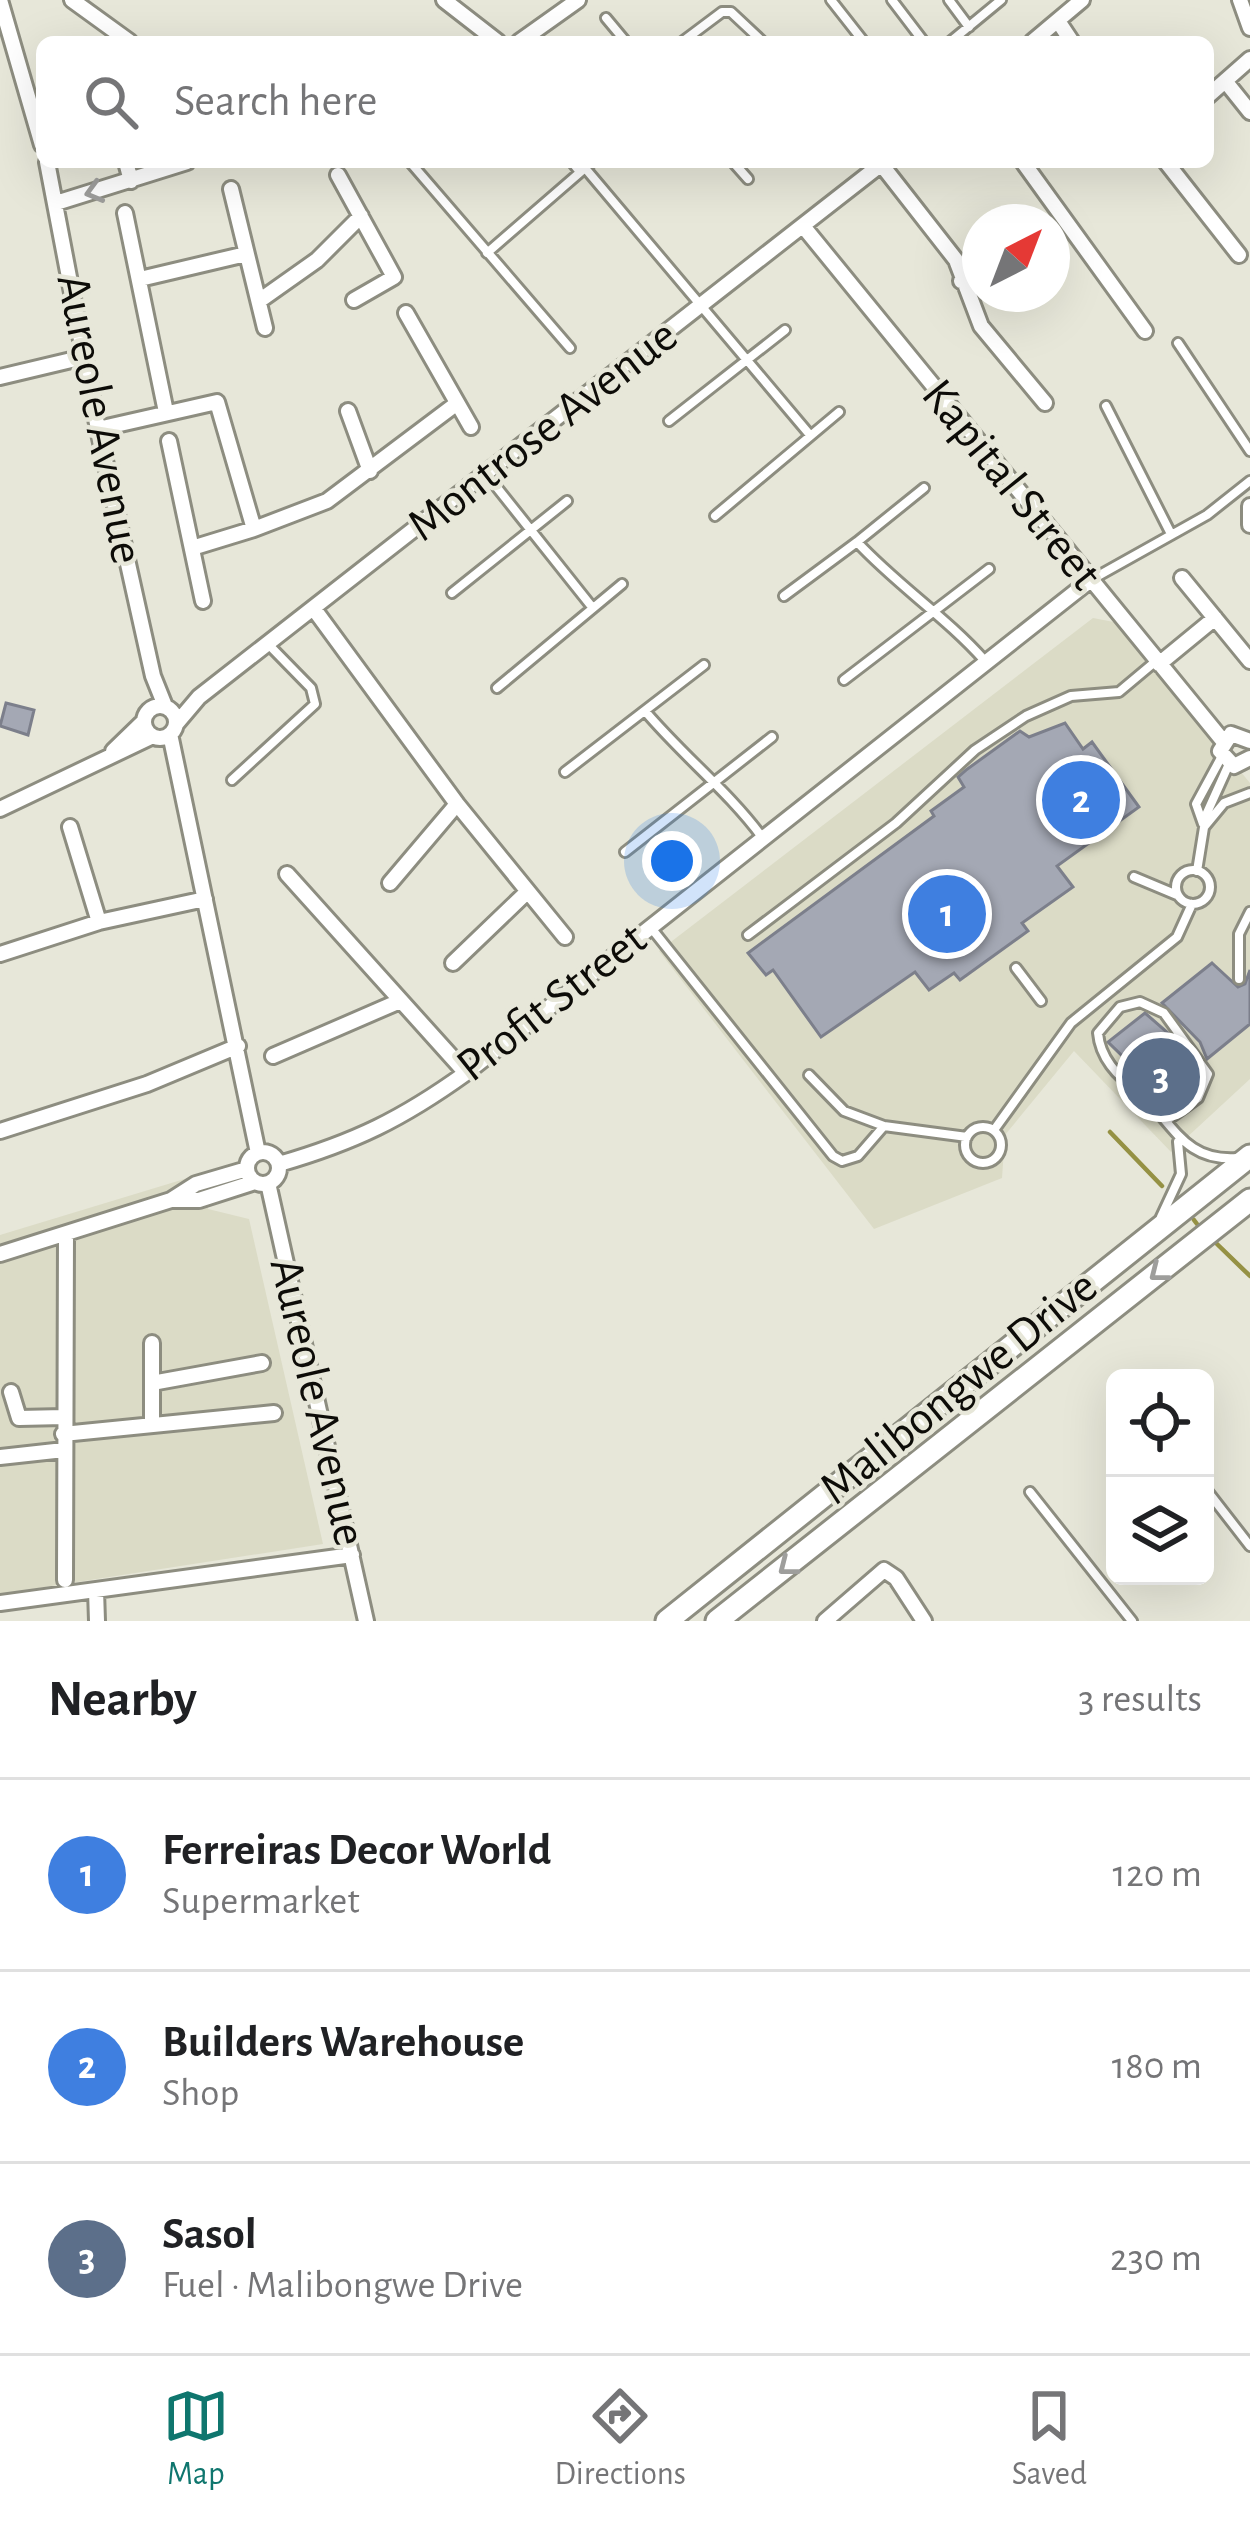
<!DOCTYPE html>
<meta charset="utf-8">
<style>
:root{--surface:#fff;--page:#f2f2f2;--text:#202124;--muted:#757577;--line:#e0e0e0;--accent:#0f766e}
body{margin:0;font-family:"Alegreya Sans",sans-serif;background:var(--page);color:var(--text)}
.controls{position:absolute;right:36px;bottom:36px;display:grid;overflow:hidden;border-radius:18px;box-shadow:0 12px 48px #0002}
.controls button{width:108px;height:108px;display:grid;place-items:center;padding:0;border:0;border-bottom:3px solid var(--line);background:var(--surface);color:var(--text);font:60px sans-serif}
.compass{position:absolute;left:962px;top:204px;width:108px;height:108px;border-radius:50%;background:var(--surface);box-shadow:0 12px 48px #0002;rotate:42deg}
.you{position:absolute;left:672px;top:861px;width:42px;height:42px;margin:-30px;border:9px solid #fff;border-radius:50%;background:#1a73e8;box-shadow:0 0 0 18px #1a73e833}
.badge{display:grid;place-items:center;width:78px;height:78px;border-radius:50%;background:var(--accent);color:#fff;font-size:39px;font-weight:700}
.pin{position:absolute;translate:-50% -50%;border:6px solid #fff;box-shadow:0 3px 12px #0006}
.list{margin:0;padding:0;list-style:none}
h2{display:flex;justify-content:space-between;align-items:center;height:156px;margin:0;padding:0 48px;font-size:51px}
h2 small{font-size:39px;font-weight:400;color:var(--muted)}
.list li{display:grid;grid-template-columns:78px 1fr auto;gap:36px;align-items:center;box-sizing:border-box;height:192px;padding:0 48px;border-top:3px solid var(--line)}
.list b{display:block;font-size:45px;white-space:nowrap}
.list p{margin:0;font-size:39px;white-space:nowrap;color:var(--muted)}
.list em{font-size:39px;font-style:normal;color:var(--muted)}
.icon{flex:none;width:66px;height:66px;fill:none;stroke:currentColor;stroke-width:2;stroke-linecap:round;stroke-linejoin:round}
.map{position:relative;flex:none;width:1250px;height:1621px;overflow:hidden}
.search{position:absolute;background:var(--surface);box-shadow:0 12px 48px #0002;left:36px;right:36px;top:36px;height:132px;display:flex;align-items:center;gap:30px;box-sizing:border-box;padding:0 42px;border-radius:18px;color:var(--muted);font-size:45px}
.sheet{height:732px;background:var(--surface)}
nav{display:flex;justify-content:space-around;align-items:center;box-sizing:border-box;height:168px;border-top:3px solid var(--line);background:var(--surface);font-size:33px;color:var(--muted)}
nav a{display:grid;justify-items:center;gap:6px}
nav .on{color:var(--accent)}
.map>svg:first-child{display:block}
.built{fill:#dbdbc6}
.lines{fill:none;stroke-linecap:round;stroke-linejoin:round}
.stream{stroke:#959144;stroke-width:4.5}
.building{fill:#a4a8b4;stroke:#7c7f8b;stroke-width:3}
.service-casing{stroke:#8d8d80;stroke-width:14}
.minor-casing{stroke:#8d8d80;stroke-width:20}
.secondary-casing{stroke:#8d8d80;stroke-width:27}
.service{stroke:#fff;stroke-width:8}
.minor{stroke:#fff;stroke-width:14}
.secondary{stroke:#fff;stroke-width:21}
.oneway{stroke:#9e9e9c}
.labels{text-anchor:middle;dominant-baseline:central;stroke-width:9;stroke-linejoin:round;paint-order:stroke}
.street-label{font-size:48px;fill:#0d0c08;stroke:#e7e7d9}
</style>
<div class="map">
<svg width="1250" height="1621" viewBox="0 0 1250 1621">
<rect width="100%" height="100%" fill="#e7e7d9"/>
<!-- built -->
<path class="built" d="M1093,618L1119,623L1250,783V1079L1171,1152L1074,1051L1005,1135L1002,1178L874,1229L659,951Z
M201,1174L208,1209L249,1219L323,1544L0,1594V1235Z"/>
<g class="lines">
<!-- stream -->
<path class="stream" d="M1110,1132L1162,1186
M1194,1220L1197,1224
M1217,1244L1250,1276"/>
</g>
<!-- building -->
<path class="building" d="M6,703L34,710L28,735L0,726Z
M1065,723L1083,749L1092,742L1139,807L1057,866L1073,887L1022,923L1028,931L960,980L954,973L929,990L915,972L821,1037L773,970L766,975L748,953L934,816L931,811L964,787L958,777L966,770L1020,731L1029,737Z
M1212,963L1238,987L1245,984L1250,970V1024L1207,1059L1200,1042L1162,1003Z
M1145,1013L1168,1033L1154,1045L1170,1065L1184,1054L1196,1072L1160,1101L1149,1099L1147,1111L1135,1097L1143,1094L1148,1081L1108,1042Z"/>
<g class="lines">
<defs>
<path id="service" d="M831,0L864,42
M892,0L924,42
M949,0L969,27
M606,18L626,42
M682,42L722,12H731L763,42
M950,42L1001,0
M410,162L570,348
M572,162L580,172
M733,162L748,179
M585,168L810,435
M487,253L592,162
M1178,343L1250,451
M1106,406L1171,534
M669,421L785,330
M487,475L592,607
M715,516L839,412
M857,542L924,488
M1089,581L1207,515L1250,481
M452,593L567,501
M784,596L857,542C898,586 946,617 985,661
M844,680L989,569
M497,688L622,584
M645,711C683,756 728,791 762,837
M565,772L704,665
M232,780L315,704L311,688L268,644
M1203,824L1196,804L1222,756
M1205,826L1224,803L1250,793
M625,852L772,737
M1176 887a17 17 0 1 1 34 0a17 17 0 1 1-34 0Z
M1197,871L1206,815L1229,764
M1134,877L1177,895
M652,929L833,1156L842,1161L858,1156L884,1126L967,1137
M748,935L896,823L975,750L1026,716L1071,696L1119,692L1156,661
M1016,968L1041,1001
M1239,979V934L1250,912
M809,1075L844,1111L884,1126
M1137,1089C1117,1077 1100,1057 1098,1033L1120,1007L1140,1002L1164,1013L1208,1074L1198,1098L1166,1121
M1153,1106C1179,1136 1193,1161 1237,1158
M965 1145a18 18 0 1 1 36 0a18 18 0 1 1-36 0Z
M994,1130L1071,1023L1177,937L1192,904
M1161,1217L1181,1174L1178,1142
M1205,1488L1250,1546
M1030,1492L1132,1621"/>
<path id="minor" d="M0,0L42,145
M72,0L130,42
M444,0L498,42
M1240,0L1250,28
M1058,21L1072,42
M519,42L578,0
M1032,42L1082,0
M1226,82L1250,112
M1208,96L1250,59
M47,162L98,429L153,676L165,706
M126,162L131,181
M1023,162L1145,331
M1166,162L1239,255
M881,164L956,260L981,326L1045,403
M338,175L394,277L354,300
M231,189L265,328
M56,203L187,162
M125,213L166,412
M803,226L1223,741
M140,279L246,254
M961,281L980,264
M259,301L317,260L361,216
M406,313L471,427
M0,377L84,357
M348,411L370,471
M98,429L217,402L254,529L192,548
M169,441L203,601
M1250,506V525
M254,529L327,501L456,404
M1182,578L1250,661
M314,609L457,804L565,937
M1159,664L1215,618
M144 722a16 16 0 1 1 32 0a16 16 0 1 1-32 0Z
M177,723L199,697L884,162
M170,734L258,1153
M1250,741L1231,734L1220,751L1234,766L1250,758
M113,751L144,721
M0,809L153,736
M70,827L99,922
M287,874L466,1073
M390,883L457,804
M0,954L99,922L205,899
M453,963L527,892
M273,1056L400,1001
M0,1131L147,1084L238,1046
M247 1168a16 16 0 1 1 32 0a16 16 0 1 1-32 0Z
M279,1164C355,1142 402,1119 466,1073L1088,582
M247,1169L196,1184L171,1200H199L255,1182
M268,1183L366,1621
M0,1254L171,1200
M152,1343V1425
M152,1383L262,1363
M11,1392L19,1418L64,1417
M63,1434L274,1413
M0,1457L64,1450
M65,1580L66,1235
M96,1590L97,1621
M0,1603L352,1555
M825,1621L884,1570L896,1578L924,1621"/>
<path id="secondary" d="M667,1621L1250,1156
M717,1621L1250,1200"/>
</defs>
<!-- service casing -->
<use href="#service" class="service-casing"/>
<!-- minor casing -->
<use href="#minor" class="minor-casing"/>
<!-- secondary casing -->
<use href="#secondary" class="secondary-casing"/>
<!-- service -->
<use href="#service" class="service"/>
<!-- minor -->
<use href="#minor" class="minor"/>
<!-- secondary -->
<use href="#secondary" class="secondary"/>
</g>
<!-- one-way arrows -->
<defs><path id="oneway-chevron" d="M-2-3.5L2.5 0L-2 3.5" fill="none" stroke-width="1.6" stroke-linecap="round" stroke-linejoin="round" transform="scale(3)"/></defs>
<g class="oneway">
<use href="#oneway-chevron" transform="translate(94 192) rotate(164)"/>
<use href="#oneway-chevron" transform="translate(1158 1273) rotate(142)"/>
<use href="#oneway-chevron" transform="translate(787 1567) rotate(142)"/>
</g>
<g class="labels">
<!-- street labels -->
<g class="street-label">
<text transform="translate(99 419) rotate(79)">Aureole Avenue</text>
<text transform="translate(543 431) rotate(-38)">Montrose Avenue</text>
<text transform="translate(1011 485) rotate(51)">Kapital Street</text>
<text transform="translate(552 1003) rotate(-38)">Profit Street</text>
<text transform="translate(959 1388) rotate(-39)">Malibongwe Drive</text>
<text transform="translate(317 1402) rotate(77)">Aureole Avenue</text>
</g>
</g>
</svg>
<div class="controls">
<button><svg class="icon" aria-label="locate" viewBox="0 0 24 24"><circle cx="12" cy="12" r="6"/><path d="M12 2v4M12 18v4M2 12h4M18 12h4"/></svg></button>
<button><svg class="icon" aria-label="layers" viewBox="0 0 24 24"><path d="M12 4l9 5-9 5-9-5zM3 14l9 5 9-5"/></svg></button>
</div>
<svg class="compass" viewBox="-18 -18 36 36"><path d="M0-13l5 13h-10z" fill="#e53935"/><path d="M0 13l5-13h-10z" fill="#757577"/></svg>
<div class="you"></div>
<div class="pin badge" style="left:947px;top:914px;background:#3f7fe0">1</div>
<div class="pin badge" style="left:1081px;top:800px;background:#3f7fe0">2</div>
<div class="pin badge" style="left:1161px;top:1077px;background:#5c6f8a">3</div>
<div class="search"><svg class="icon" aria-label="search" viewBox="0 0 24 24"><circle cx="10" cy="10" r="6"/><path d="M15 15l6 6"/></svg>Search here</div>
</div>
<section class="sheet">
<h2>Nearby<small>3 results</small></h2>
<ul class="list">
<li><span class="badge" style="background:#3f7fe0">1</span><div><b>Ferreiras Decor World</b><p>Supermarket</p></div><em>120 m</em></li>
<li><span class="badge" style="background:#3f7fe0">2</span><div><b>Builders Warehouse</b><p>Shop</p></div><em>180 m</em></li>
<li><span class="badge" style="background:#5c6f8a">3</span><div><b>Sasol</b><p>Fuel · Malibongwe Drive</p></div><em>230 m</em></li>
</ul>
</section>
<nav>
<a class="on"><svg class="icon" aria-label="map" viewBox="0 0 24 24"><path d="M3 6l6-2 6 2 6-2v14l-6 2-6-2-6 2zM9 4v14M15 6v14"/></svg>Map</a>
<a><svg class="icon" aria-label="directions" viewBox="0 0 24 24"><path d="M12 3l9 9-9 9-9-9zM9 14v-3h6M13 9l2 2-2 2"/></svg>Directions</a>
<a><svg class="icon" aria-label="saved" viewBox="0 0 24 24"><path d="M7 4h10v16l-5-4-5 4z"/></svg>Saved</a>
</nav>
